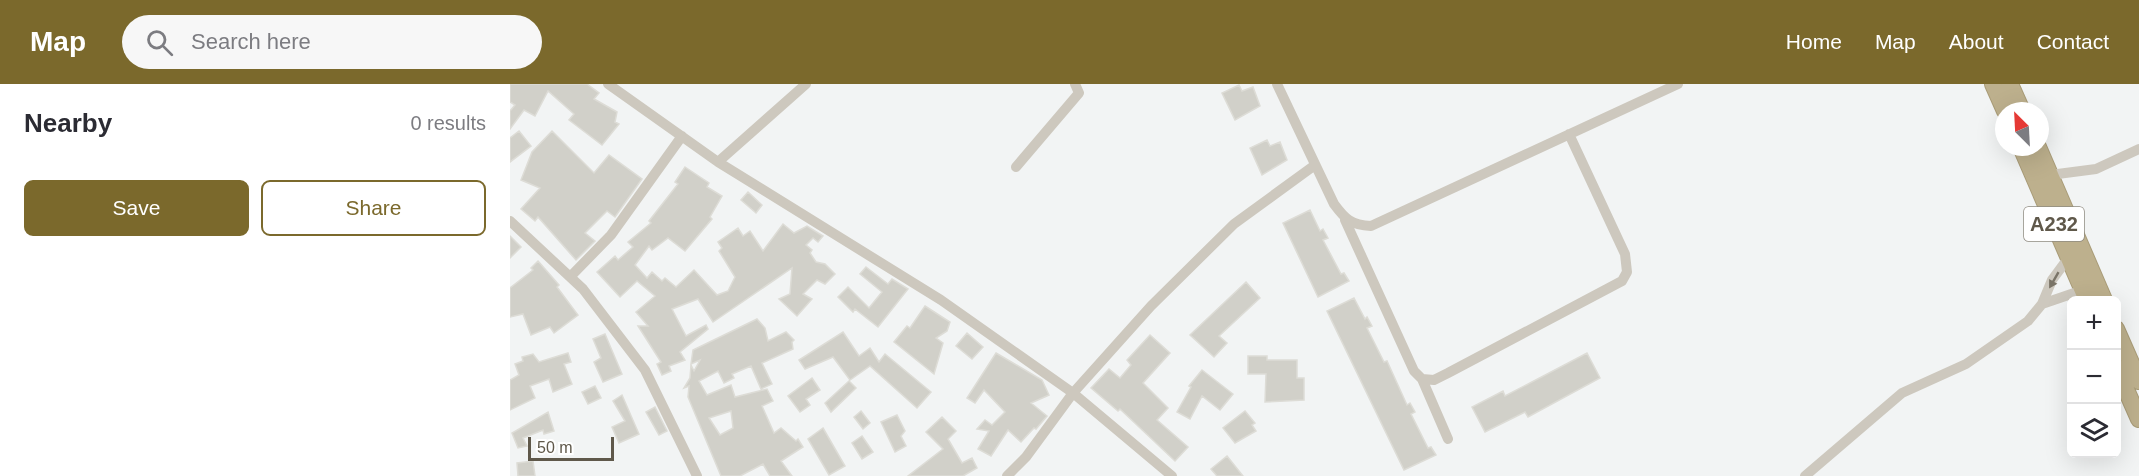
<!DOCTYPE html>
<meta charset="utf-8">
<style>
:root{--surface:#fff;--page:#f7f7f7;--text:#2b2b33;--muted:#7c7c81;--line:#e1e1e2;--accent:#7b692c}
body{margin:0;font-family:Arial,sans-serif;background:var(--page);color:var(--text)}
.controls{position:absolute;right:18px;bottom:18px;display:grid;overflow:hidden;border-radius:9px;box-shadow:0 6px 24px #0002}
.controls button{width:54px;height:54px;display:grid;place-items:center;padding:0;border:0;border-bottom:2px solid var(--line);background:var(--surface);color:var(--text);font:30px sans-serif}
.compass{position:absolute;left:1485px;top:18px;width:54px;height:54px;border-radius:50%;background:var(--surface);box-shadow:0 6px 24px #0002;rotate:336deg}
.scale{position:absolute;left:18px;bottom:15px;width:86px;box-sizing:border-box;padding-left:6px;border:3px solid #5f584a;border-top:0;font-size:16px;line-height:21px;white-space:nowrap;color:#5f584a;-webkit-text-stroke:4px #fff;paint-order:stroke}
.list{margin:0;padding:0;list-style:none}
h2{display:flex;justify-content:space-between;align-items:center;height:78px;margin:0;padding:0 24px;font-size:26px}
h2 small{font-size:20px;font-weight:400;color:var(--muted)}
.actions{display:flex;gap:12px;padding:18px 24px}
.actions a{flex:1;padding:14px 0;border:2px solid var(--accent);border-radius:9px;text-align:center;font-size:21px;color:var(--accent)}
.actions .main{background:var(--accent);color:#fff}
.icon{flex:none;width:33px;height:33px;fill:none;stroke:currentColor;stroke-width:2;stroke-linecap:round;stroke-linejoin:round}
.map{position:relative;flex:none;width:1629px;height:392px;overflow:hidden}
header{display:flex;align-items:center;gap:36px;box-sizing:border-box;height:84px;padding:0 30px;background:var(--accent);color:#fff}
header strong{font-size:28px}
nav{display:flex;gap:33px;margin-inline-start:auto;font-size:21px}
.search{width:420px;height:54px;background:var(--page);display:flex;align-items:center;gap:15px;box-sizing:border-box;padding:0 21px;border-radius:33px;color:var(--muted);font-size:22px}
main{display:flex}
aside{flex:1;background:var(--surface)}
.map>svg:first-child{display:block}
.building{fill:#d1d0c9;stroke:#dddcd6;stroke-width:1.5;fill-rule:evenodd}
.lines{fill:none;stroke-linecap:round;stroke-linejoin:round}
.highway-casing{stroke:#a99c78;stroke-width:18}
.minor{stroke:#cdc8be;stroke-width:10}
.highway{stroke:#bdb08d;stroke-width:16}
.oneway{fill:#7a7467}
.labels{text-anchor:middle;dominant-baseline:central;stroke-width:4.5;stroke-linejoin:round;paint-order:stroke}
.shield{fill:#fff;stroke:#8f8a80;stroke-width:1.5}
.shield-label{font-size:20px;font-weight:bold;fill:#5f584a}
</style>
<header>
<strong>Map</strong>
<div class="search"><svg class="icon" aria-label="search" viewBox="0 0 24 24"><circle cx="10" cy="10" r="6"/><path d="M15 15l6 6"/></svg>Search here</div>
<nav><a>Home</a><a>Map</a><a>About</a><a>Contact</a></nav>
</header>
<main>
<aside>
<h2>Nearby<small>0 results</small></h2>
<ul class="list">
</ul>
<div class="actions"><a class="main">Save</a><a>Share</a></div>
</aside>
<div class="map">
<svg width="1629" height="392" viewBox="0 0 1629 392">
<rect width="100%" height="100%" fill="#f2f4f4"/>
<!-- building -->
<path class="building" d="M0,0H77L89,9L84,15L107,28L105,38L109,40L92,61L59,36L64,30L38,7L25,32L14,26L0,45V27L5,21L0,18Z
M729,1L732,7L743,3L750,22L725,36L712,9Z
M9,47L21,62L0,78V54Z
M42,47L84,89L99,71L132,95L105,133L97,127L75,149L85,157L66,176L28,133L25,137L11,125L30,104L11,96L22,68Z
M757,56L760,62L770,58L777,76L752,91L740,64Z
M175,83L199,99L197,103L212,112L200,133L202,135L175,167L158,154L142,166L139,162L125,181L137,194L142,188L152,197L155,194L166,203L184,186L207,211L218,207L225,193L209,167L212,164L208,158L228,144L233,152L240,147L253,167L273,140L284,149L297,142L313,152L308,158L303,154L296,161L302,166L300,169L306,178L315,180L325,190L315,200L307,196L293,210L302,215L287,232L269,215L280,210L282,184L203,238L188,215L162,225L176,252L196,241L198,245L170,268L175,276L159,282L161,287L152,291L147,280L151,278L128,242H138L126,228L145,212L127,197L110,213L87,188L105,172L108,176L123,163L118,158L141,139L139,137L168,100L165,98Z
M238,108L252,121L246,129L231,116Z
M800,126L810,147L813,145L818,154L813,156L831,190L834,189L839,197L808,213L773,139Z
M0,152L11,163L0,174Z
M28,177L49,201L47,203L68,231L44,249L40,243L21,251L13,230L0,233V204L23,186L21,184Z
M356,183L378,200L382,195L398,205L368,243L345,225L343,228L328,213L338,203L359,224L372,208L350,190Z
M736,198L750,214L709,252L717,259L704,273L680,251Z
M844,214L855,235L857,233L862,242L857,244L874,278L877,277L897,321L900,319L905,328L901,330L918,364L921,363L926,371L894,386L817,227Z
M415,222L440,238L437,247L426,254L433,259L424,290L384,258L397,242L400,244Z
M247,235L255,244L258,257L276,248L284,256L282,258L283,265L252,279L262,300L251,305L241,282L222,290L224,294L214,299L208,287L189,297L197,311L221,301L225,313L257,305L263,317L252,322L264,349L271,344L286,357L288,355L293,363L271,377L282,392H260L253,380L230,392H211L178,313L179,302L174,304L180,294L181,281L184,287L190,276L181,280L183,266ZM221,327L223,344L210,351L199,334Z
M333,248L349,272L360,264L369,278L375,270L421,308L407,324L360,282L340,296L323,273L295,285L289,276Z
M457,249L473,263L462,275L446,262Z
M95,250L112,290L93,298L84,278L91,274L83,255Z
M640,251L660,269L633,299L658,324L647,336L678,363L665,377L610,325L608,327L581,304L599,285L610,294L621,281L617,276Z
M58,269L61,278L54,280L62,300L43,308L39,295L20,302L25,314L0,326V296L9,291L5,280L13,277L12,273L23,270L29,278Z
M486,269L532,296L539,311L521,319L537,332L526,345L524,344L511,358L498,346L481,372L468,365L479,347L467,345L475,336L482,341L495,328L474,306L465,319L457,314Z
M1077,269L1090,294L1018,333L1015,328L975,348L962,323L993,307L995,312Z
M738,272H757V276H787V294H794V316L755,318L756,290H738Z
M692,286L723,310L710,326L692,312L680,335L667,328L681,303L679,302Z
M302,294L310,306L296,315L300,321L290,328L278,312Z
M339,297L346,304L321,328L315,319Z
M85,302L91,314L78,320L72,308Z
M112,311L129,350L109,359L102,343L115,337L103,317Z
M145,323L157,347L149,351L136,328Z
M351,327L360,339L353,345L344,333Z
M735,327L745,339L742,341L746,347L725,359L713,344Z
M38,328L44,347L34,350L33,346L13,354L17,362L8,364L2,349Z
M387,331L395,347L391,352L396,362L385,368L371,338Z
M432,333L446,347L438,355L452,379L462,374L467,384L453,392H398L433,365L416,348Z
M313,344L335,382L319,391L298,355Z
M352,352L363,368L352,375L342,359Z
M717,372L733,392H707L701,385Z
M23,377L25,392H8L7,379Z"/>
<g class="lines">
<defs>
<path id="highway" d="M1483,0L1495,27
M1500,0L1512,27
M1511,63L1577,216
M1528,63L1594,216
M1606,245L1629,297
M1606,283L1629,335"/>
</defs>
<!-- highway casing -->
<use href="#highway" class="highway-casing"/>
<!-- minor -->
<path class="minor" d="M98,0L208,78L431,216L563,309L662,392
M767,0L824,120C835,135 841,141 861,142L1168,0
M208,78L296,0
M506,83L569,9L565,0
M1540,91L1586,85L1629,65
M835,136L904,287L912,295L938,355
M0,137L73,205L135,286L187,392
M60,193L101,151L172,52
M1532,220L1573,206
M912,295L924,296L938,289L1112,197L1117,188L1115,170L1059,50
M497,392L516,373L563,309L641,222L724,140L805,81
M1295,392L1392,309L1456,280L1518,237L1532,220L1542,196L1559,173"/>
<!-- highway -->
<use href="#highway" class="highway"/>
</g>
<!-- one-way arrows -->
<defs><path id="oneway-solid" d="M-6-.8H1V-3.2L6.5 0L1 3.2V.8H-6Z" transform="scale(1.5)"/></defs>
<use class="oneway" href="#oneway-solid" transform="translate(1544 196) rotate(120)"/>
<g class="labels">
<!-- shield labels -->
<rect class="shield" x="1514" y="123" width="60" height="34" rx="4.5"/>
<g class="shield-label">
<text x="1544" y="140">A232</text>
</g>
</g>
</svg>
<div class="controls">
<button>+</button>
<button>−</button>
<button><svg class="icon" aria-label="layers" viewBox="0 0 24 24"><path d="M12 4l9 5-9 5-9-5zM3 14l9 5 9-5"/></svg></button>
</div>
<svg class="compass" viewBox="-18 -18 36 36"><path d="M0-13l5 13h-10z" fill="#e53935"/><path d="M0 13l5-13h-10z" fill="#7c7c81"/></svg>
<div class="scale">50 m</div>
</div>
</main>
